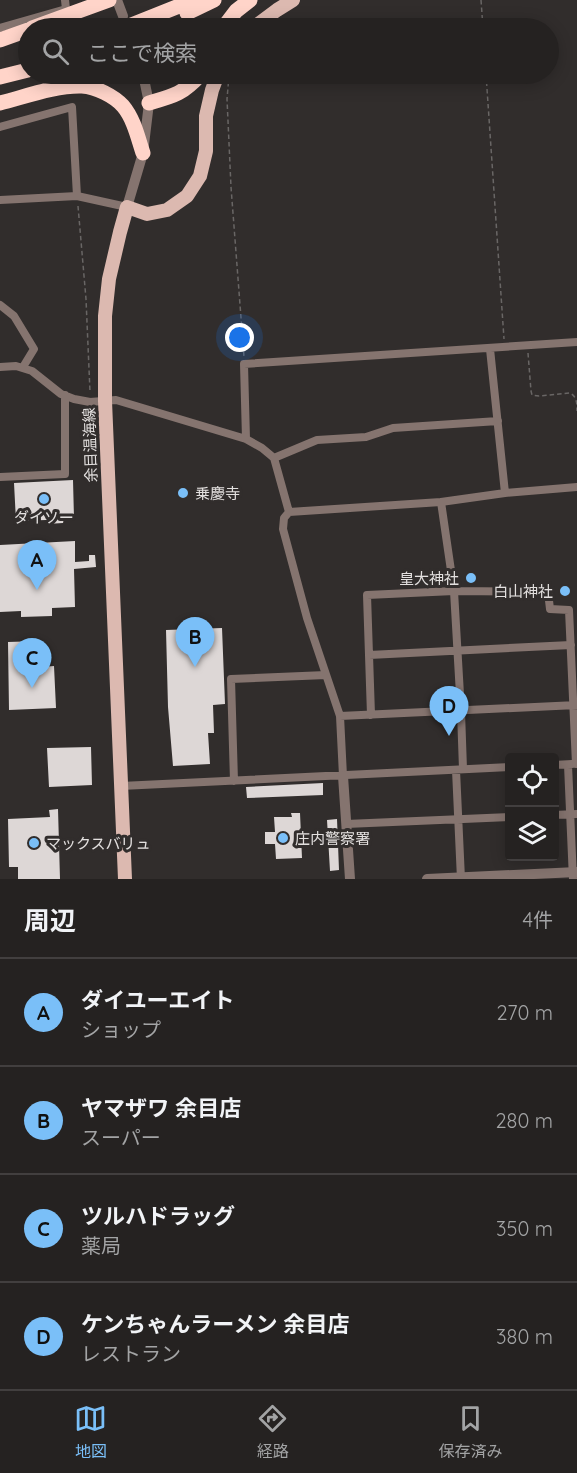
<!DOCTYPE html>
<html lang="ja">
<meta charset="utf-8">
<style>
:root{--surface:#252221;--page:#2d2a2a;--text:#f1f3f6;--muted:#a3a4a5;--line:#423f3f;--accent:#7abff8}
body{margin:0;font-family:Quicksand,"Noto Sans JP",sans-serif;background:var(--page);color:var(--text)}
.controls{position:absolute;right:18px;bottom:18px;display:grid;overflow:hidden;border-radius:6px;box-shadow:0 3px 15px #0003}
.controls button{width:54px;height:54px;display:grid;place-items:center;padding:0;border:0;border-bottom:2px solid var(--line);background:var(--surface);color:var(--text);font:30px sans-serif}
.you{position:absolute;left:240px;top:338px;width:21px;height:21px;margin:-15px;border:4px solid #fff;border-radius:50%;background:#1a73e8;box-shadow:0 0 0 9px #1a73e833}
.badge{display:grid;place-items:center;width:39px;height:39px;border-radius:50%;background:var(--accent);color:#111;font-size:20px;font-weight:700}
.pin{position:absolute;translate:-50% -50px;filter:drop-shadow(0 2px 3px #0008)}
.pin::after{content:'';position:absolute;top:32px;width:21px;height:18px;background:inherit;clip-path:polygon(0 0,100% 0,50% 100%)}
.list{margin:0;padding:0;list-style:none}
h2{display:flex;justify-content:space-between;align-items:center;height:78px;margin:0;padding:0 24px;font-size:26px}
h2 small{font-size:20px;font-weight:400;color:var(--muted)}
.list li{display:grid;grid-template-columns:39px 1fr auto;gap:18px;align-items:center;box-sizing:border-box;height:108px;padding:0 24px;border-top:2px solid var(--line)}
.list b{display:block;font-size:22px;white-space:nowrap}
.list p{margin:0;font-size:20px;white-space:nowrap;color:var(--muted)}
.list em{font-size:20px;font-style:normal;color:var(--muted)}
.icon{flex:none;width:33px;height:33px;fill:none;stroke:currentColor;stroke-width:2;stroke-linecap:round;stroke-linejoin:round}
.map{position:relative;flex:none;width:577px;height:879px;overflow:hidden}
.search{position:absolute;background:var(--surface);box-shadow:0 3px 15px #0003;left:18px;right:18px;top:18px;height:66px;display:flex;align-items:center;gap:15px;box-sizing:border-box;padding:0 21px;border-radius:33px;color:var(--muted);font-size:22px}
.sheet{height:510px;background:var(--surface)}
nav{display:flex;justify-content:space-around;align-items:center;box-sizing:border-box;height:84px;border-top:2px solid var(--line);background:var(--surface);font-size:16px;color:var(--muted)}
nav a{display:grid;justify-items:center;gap:3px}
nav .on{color:var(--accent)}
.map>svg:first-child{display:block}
.building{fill:#ddd7d6}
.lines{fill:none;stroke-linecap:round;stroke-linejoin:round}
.path{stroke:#696665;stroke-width:1.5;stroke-dasharray:4.5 3;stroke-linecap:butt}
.minor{stroke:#85746f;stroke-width:8}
.tertiary{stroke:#85746f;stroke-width:10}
.primary{stroke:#dcb9b0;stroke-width:14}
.motorway{stroke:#ffd4c9;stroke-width:15}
.poi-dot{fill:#7abff8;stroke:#312d2c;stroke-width:2}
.labels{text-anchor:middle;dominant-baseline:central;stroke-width:6;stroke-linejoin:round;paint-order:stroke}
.street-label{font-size:15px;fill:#e3e0df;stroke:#312d2c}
.poi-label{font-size:15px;fill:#e3e0df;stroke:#312d2c;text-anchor:start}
</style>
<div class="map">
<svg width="577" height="879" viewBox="0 0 577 879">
<rect width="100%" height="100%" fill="#312d2c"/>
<!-- building -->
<path class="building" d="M73,480L74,518H64L63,523L47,524L46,520L16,521L14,483Z
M75,541V562L89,561V555H95L96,567L74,569L75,607L52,608V616L21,617V611L0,612V545Z
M222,628L225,704L213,705L214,733H208L210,764L173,766L168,707L166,630Z
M39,641L41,667L54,666L56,708L9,710L8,642Z
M91,747L92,785L49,787L47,748Z
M323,783V795L247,798L246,787Z
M58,809L60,879H18V867H9L8,819L50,817L49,810Z
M291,813H300L302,858L276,859L275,844H265V832H275L274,817H292Z
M337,819L339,870L330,871L327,820Z"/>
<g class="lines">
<!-- path -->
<path class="path" d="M481,0L483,28
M486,74L504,339
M228,75L229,76L227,99L231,187L244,357
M78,206L86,299L90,392
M528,353L531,391L532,395L539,396L570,393C577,397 577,403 577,411"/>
<!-- minor -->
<path class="minor" d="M0,28L66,9L65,0
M0,127L72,107L77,196
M0,200L77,196L127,207
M0,305L14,316L34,349L23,367
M490,349L505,493
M0,367L16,366L32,371L61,394L74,399L90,402L116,400L246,439L262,448L274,458L289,512
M246,439L244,364L577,342
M274,458L317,440L366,437L393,428L498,421
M0,477L65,474V395
M441,502L454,591L461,712L463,769
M289,512L441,502L505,493L577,487
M289,512L284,518L283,529L307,618L340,716L343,776
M369,655L571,645
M371,715L367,595L454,591L548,592L550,609L569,610L576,764
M340,716L577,705
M554,765L572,764
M568,765L573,879
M456,770L461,879
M234,781L231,679L326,675
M121,786L510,767
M554,815L577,814
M346,824L510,817"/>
<!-- tertiary -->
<path class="tertiary" d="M117,0L123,16
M127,207L143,153L149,103L143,74
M343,776L350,879
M427,879L577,872"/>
<!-- primary -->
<path class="primary" d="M253,28L277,10L293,0
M125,879L105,401V316L109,279L120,232L127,207L147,214L167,210L187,196L200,176L206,151V116L212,90L218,74"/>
<!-- motorway -->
<path class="motorway" d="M187,13L214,0
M32,28L109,0
M124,28L194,0
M223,28L236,11L250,0
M0,40L28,30
M0,77L28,70
M0,103C24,97 57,85 82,86C96,87 114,96 123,106C134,119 138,138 143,153
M149,103C174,96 183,94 201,74"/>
</g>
<!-- markers -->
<g class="poi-dot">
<circle cx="183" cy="493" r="6"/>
<circle cx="44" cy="499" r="6"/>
<circle cx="471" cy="578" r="6"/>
<circle cx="565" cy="591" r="6"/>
<circle cx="283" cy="838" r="6"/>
<circle cx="34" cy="843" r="6"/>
</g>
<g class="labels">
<!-- street labels -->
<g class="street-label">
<text transform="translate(90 445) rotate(-92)">余目温海線</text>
</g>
<!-- poi labels -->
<g class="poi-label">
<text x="195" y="493">乗慶寺</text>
<text x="44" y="517" text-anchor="middle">ダイソー</text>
<text x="459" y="578" text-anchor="end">皇大神社</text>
<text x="553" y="591" text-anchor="end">白山神社</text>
<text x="295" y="838">庄内警察署</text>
<text x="46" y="843">マックスバリュ</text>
</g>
</g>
</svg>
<div class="controls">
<button><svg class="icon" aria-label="locate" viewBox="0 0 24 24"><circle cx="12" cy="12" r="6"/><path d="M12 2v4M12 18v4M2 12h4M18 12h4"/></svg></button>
<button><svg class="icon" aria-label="layers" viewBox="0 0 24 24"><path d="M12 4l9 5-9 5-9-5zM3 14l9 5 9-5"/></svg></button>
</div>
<div class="you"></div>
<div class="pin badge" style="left:37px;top:590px">A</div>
<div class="pin badge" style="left:195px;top:667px">B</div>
<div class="pin badge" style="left:32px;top:688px">C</div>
<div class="pin badge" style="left:449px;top:736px">D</div>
<div class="search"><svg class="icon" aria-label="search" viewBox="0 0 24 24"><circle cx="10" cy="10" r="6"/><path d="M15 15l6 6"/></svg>ここで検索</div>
</div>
<section class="sheet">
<h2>周辺<small>4件</small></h2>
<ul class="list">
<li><span class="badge">A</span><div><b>ダイユーエイト</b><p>ショップ</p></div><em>270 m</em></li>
<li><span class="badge">B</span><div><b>ヤマザワ 余目店</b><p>スーパー</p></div><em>280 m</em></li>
<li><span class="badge">C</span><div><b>ツルハドラッグ</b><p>薬局</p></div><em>350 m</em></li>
<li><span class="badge">D</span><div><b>ケンちゃんラーメン 余目店</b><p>レストラン</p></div><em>380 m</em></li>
</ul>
</section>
<nav>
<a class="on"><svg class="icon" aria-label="map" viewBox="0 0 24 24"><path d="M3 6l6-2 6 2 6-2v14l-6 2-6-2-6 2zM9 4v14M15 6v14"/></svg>地図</a>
<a><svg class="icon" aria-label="directions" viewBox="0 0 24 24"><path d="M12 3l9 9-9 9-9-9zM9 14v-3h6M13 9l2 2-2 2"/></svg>経路</a>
<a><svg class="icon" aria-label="saved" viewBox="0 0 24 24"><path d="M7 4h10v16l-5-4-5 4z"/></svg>保存済み</a>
</nav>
